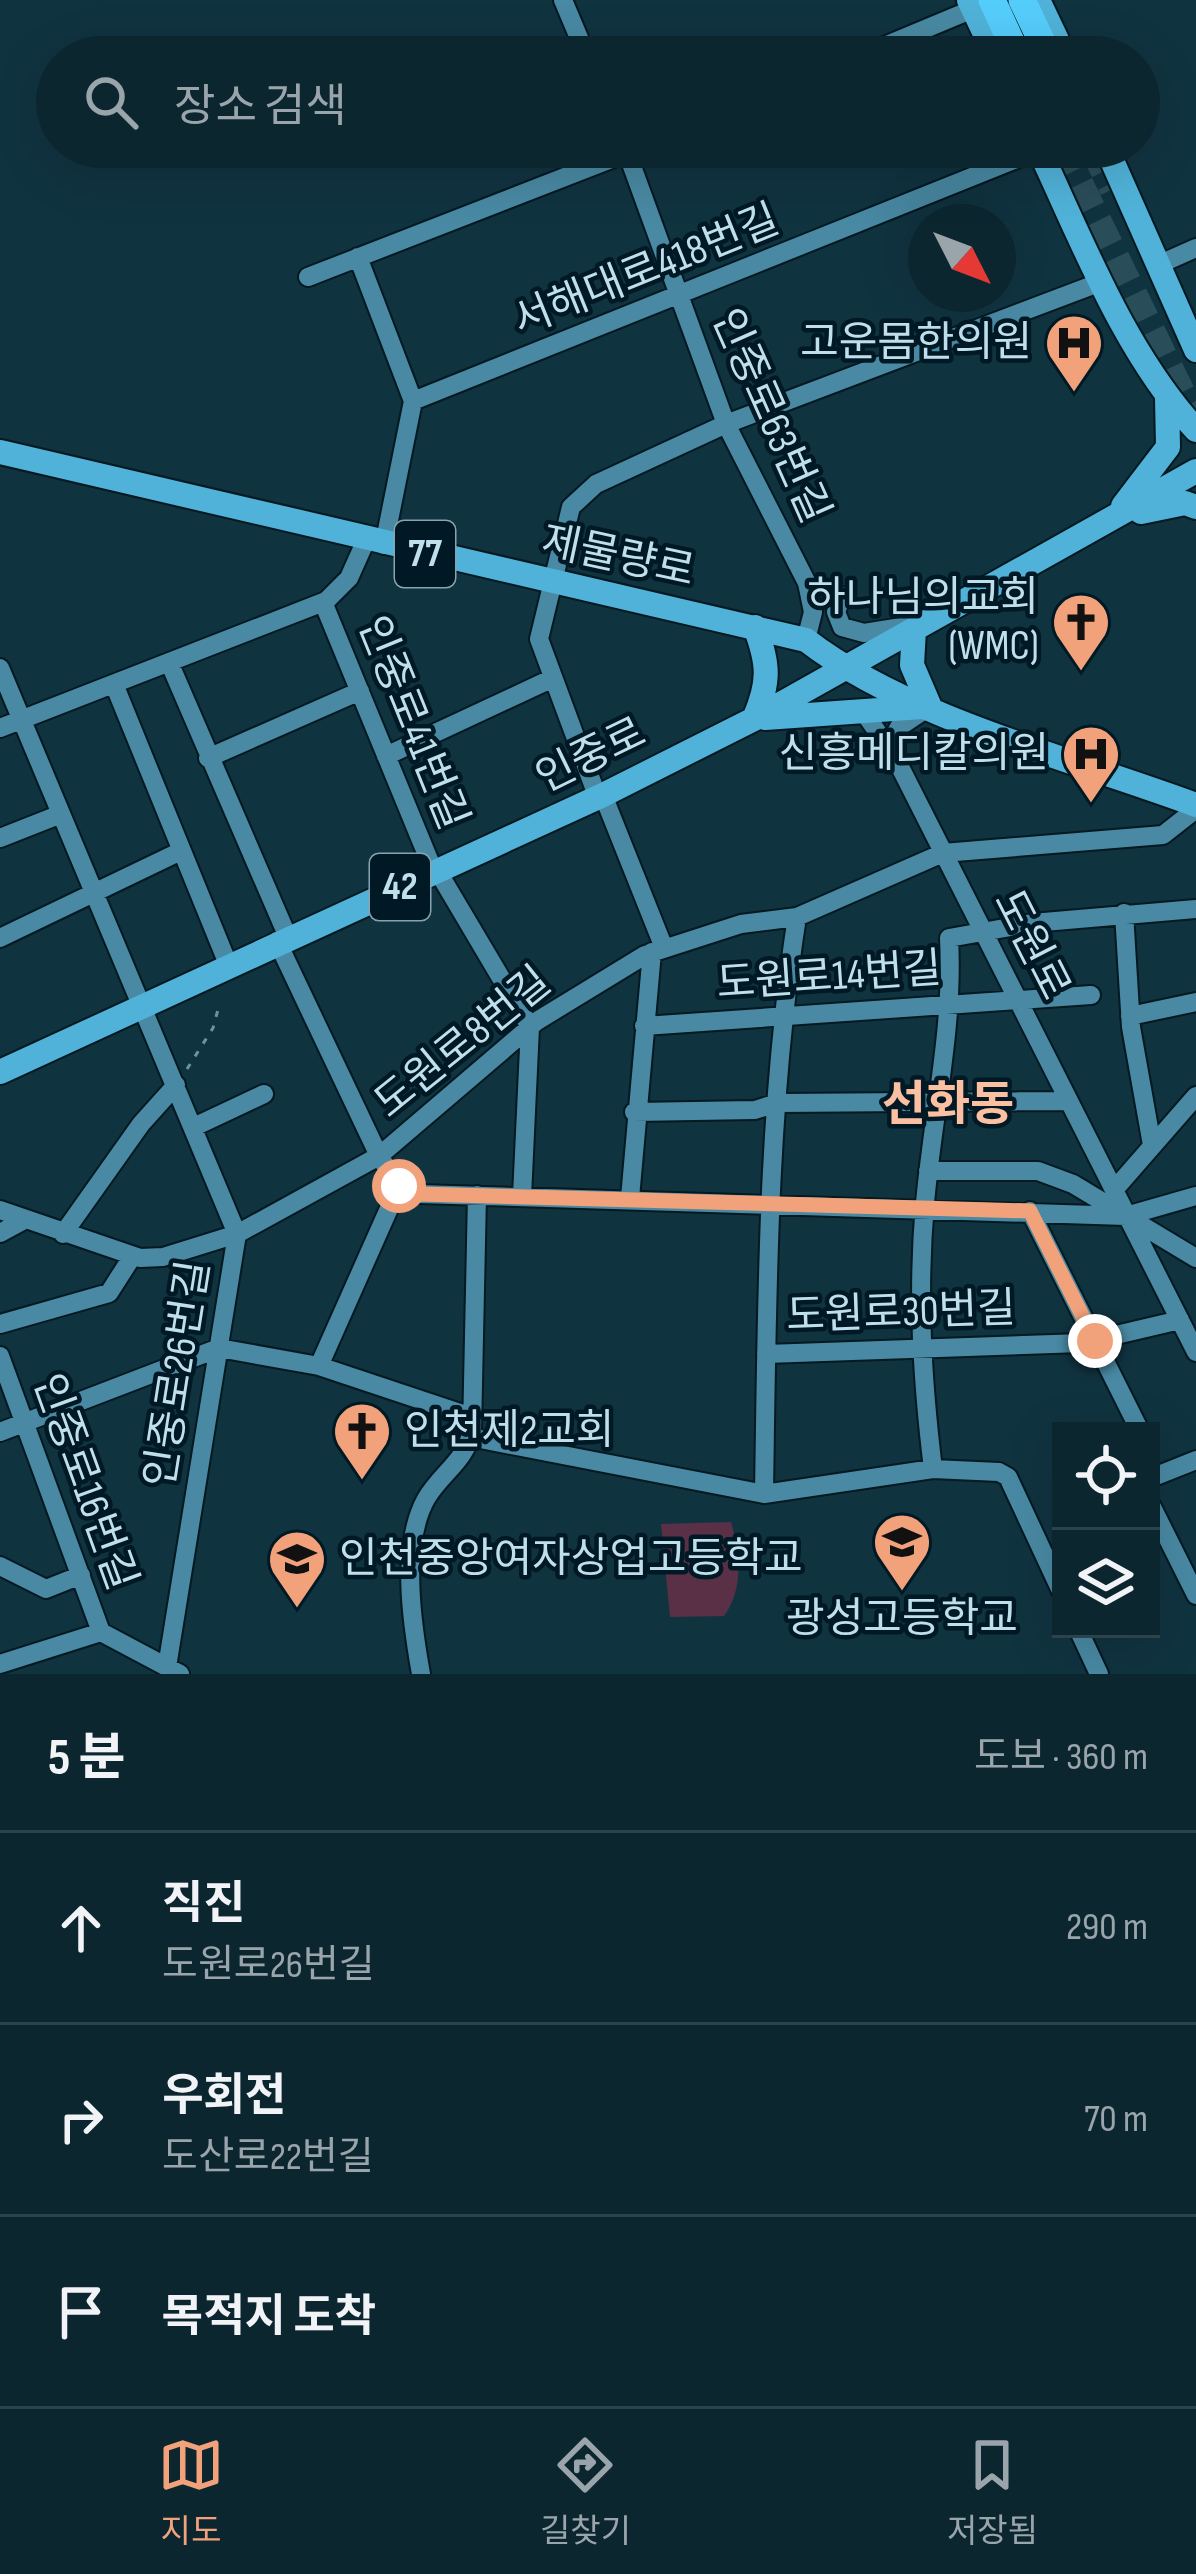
<!DOCTYPE html>
<html lang="ko">
<meta charset="utf-8">
<style>
:root{--surface:#0c2630;--page:#152e38;--text:#f1f3f6;--muted:#9aa5ab;--line:#2c434c;--accent:#f1a27b}
body{margin:0;font-family:"Sofia Sans Condensed","Noto Sans KR",sans-serif;background:var(--page);color:var(--text)}
.controls{position:absolute;right:36px;bottom:36px;display:grid;overflow:hidden;border-radius:0px;box-shadow:0 12px 48px #0002}
.controls button{width:108px;height:108px;display:grid;place-items:center;padding:0;border:0;border-bottom:3px solid var(--line);background:var(--surface);color:var(--text);font:60px sans-serif}
.compass{position:absolute;left:908px;top:204px;width:108px;height:108px;border-radius:50%;background:var(--surface);box-shadow:0 12px 48px #0002;rotate:132deg}
.stop{position:absolute;width:36px;height:36px;margin:-27px;border:9px solid #f1a27b;border-radius:50%;background:#fff}
.stop.end{background:#f1a27b;border-color:#fff;box-shadow:0 3px 12px #0008}
.list{margin:0;padding:0;list-style:none}
h2{display:flex;justify-content:space-between;align-items:center;height:156px;margin:0;padding:0 48px;font-size:51px}
h2 small{font-size:39px;font-weight:400;color:var(--muted)}
.list li{display:grid;grid-template-columns:78px 1fr auto;gap:36px;align-items:center;box-sizing:border-box;height:192px;padding:0 48px;border-top:3px solid var(--line)}
.list b{display:block;font-size:45px;white-space:nowrap}
.list p{margin:0;font-size:39px;white-space:nowrap;color:var(--muted)}
.list em{font-size:39px;font-style:normal;color:var(--muted)}
.icon{flex:none;width:66px;height:66px;fill:none;stroke:currentColor;stroke-width:2;stroke-linecap:round;stroke-linejoin:round}
.map{position:relative;flex:none;width:1196px;height:1674px;overflow:hidden}
.search{position:absolute;background:var(--surface);box-shadow:0 12px 48px #0002;left:36px;right:36px;top:36px;height:132px;display:flex;align-items:center;gap:30px;box-sizing:border-box;padding:0 42px;border-radius:66px;color:var(--muted);font-size:45px}
.sheet{height:732px;background:var(--surface)}
nav{display:flex;justify-content:space-around;align-items:center;box-sizing:border-box;height:168px;border-top:3px solid var(--line);background:var(--surface);font-size:33px;color:var(--muted)}
nav a{display:grid;justify-items:center;gap:6px}
nav .on{color:var(--accent)}
.map>svg:first-child{display:block}
.garden{fill:#5a3047}
.lines{fill:none;stroke-linecap:round;stroke-linejoin:round}
.highway-tunnel{stroke:#2a4d5a;stroke-width:27;stroke-dasharray:27 14;stroke-linecap:butt}
.minor-casing{stroke:#051921;stroke-width:22}
.major-casing{stroke:#051921;stroke-width:28}
.highway-casing{stroke:#051921;stroke-width:32}
.path{stroke:#70919f;stroke-width:3;stroke-dasharray:6 9;stroke-linecap:butt}
.minor{stroke:#4989a3;stroke-width:18}
.major{stroke:#50b2d8;stroke-width:24}
.highway{stroke:#55cdfb;stroke-width:27}
.route{stroke:#f1a27b;stroke-width:15}
.labels{text-anchor:middle;dominant-baseline:central;stroke-width:9;stroke-linejoin:round;paint-order:stroke}
.shield{fill:#001924;stroke:#86a4b1;stroke-width:3}
.shield-label{font-size:39px;font-weight:bold;fill:#bfdfed}
.street-label{font-size:42px;fill:#bfdfed;stroke:#001924}
.poi-label{font-size:42px;fill:#bfdfed;stroke:#001924;text-anchor:end}
.quarter-label{font-size:48px;font-weight:bold;fill:#fbbfa2;stroke:#001924}
</style>
<div class="map">
<svg width="1196" height="1674" viewBox="0 0 1196 1674">
<rect width="100%" height="100%" fill="#103340"/>
<!-- garden -->
<path class="garden" d="M731,1522C740,1554 744,1588 724,1616L670,1617L661,1524Z"/>
<g class="lines">
<!-- highway-tunnel -->
<path class="highway-tunnel" d="M1062,147L1196,422
M1092,147L1113,189"/>
<defs>
<path id="minor" d="M563,0L587,57
M858,57L973,9
M625,147L726,424L807,583L813,612L806,640
M358,257L413,401
M1160,264L1196,248
M308,277L642,147
M384,545L413,401L1039,150
M842,596L836,612L842,627L864,633L914,625
M323,602L434,872
M169,662L287,935
M0,668L237,1234L167,1667
M114,684L228,964
M863,711L896,759L1196,1352
M0,728L326,601L349,578L366,540
M888,747L899,727L926,709
M386,756L551,679
M208,758L360,691
M603,795L664,948
M598,798L539,639L571,507L596,484L726,424L1101,282
M0,838L61,814
M437,870L530,1027L522,1196
M1124,913L1131,1027L1152,1145
M0,938L181,851
M277,941L379,1156L399,1186
M1130,1016L1196,1002
M644,1026L1091,995
M634,1112L755,1110L777,1103L1069,1101
M196,1126L264,1094
M928,1171H1038L1073,1184L1196,1258
M399,1186L419,1194L1126,1216L1196,1196
M1114,1190L1196,1096
M630,1198L652,952
M0,1210L140,1258L163,1257L237,1234L379,1156L537,1021L645,955L741,924L797,917L943,853L1163,835L1196,809
M1030,1211L1140,1431
M0,1233L24,1220
M63,1234L141,1124L176,1085
M0,1324L109,1293L132,1257
M766,1354L1082,1343L1180,1320
M0,1356L101,1632
M319,1366L399,1186
M0,1432L219,1348L319,1366L472,1417
M470,1437L764,1494L933,1469L999,1472L1008,1477L1061,1591
M933,1469C922,1379 917,1293 925,1203C933,1113 954,1027 949,938L1032,923L1196,909
M1151,1478L1196,1460
M764,1494C767,1301 767,1108 797,917
M1151,1505L1196,1595
M0,1566L46,1589L81,1575
M1078,1629L1099,1674
M101,1632L180,1674
M0,1664L101,1632
M421,1674C412,1624 400,1546 426,1499C441,1473 465,1462 472,1431L477,1195"/>
<path id="major" d="M969,0L996,57
M1038,0L1065,57
M1038,147C1083,243 1124,351 1196,430
M1106,147L1196,350
M0,452L806,640C907,718 1075,760 1196,805
M1123,506L1168,447L1167,398
M1141,512L1185,503L1196,507
M914,629L912,665L930,707
M765,718L922,707
M754,719C770,682 769,664 755,627
M0,1072L603,795L754,719L1196,471"/>
<path id="highway" d="M992,0L1018,57
M1022,0L1049,57"/>
</defs>
<!-- minor casing -->
<use href="#minor" class="minor-casing"/>
<!-- major casing -->
<use href="#major" class="major-casing"/>
<!-- highway casing -->
<use href="#highway" class="highway-casing"/>
<!-- path -->
<path class="path" d="M187,1069L213,1028L219,1006"/>
<!-- minor -->
<use href="#minor" class="minor"/>
<!-- major -->
<use href="#major" class="major"/>
<!-- highway -->
<use href="#highway" class="highway"/>
</g>
<g class="lines">
<!-- route -->
<path class="route" d="M399,1186L419,1194L1030,1211L1095,1341"/>
</g>
<!-- icons -->
<defs>
<symbol id="hospital-pin" viewBox="-11 -11 22 30"><path d="M0 17L-7.5 6A9.5 9.5 0 1 1 7.5 6Z" fill="#f1a27b" stroke="#001924"/><path d="M-5-5h3v3.5h4V-5h3V5h-3V1.5h-4V5h-3Z" fill="#111"/></symbol>
<symbol id="church-pin" viewBox="-11 -11 22 30"><path d="M0 17L-7.5 6A9.5 9.5 0 1 1 7.5 6Z" fill="#f1a27b" stroke="#001924"/><path d="M-1.2-6h2.4v3.5h3.3v2.4h-3.3V6h-2.4V-.1h-3.3v-2.4h3.3Z" fill="#111"/></symbol>
<symbol id="school-pin" viewBox="-11 -11 22 30"><path d="M0 17L-7.5 6A9.5 9.5 0 1 1 7.5 6Z" fill="#f1a27b" stroke="#001924"/><path d="M0-5L7-2L0 1L-7-2ZM-4 1L0 2.5L4 1V4Q0 6-4 4Z" fill="#111"/></symbol>
</defs>
<g fill-rule="evenodd">
<use href="#hospital-pin" x="1041" y="310" width="66" height="90"/>
<use href="#church-pin" x="1048" y="589" width="66" height="90"/>
<use href="#hospital-pin" x="1058" y="721" width="66" height="90"/>
<use href="#church-pin" x="329" y="1398" width="66" height="90"/>
<use href="#school-pin" x="869" y="1509" width="66" height="90"/>
<use href="#school-pin" x="264" y="1526" width="66" height="90"/>
</g>
<g class="labels">
<!-- shield labels -->
<g class="shield">
<rect x="395" y="521" width="60" height="66" rx="9"/>
<rect x="370" y="854" width="60" height="66" rx="9"/>
</g>
<g class="shield-label">
<text x="425" y="554">77</text>
<text x="400" y="887">42</text>
</g>
<!-- street labels -->
<g class="street-label">
<text transform="translate(646 271) rotate(-22)">서해대로418번길</text>
<text transform="translate(770 416) rotate(66)">인중로63번길</text>
<text transform="translate(618 557) rotate(12)">제물량로</text>
<text transform="translate(412 723) rotate(68)">인중로41번길</text>
<text transform="translate(591 756) rotate(-26)">인중로</text>
<text transform="translate(1031 945) rotate(63)">도원로</text>
<text transform="translate(829 977) rotate(-4)">도원로14번길</text>
<text transform="translate(463 1043) rotate(-39)">도원로8번길</text>
<text transform="translate(901 1313) rotate(-2)">도원로30번길</text>
<text transform="translate(178 1374) rotate(-81)">인중로26번길</text>
<text transform="translate(84 1482) rotate(70)">인중로16번길</text>
</g>
<!-- poi labels -->
<g class="poi-label">
<text x="1032" y="343">고운몸한의원</text>
<text x="1039" y="598">하나님의교회<tspan x="1039" dy="48">(WMC)</tspan></text>
<text x="1049" y="754">신흥메디칼의원</text>
<text x="404" y="1431" text-anchor="start">인천제2교회</text>
<text x="339" y="1559" text-anchor="start">인천중앙여자상업고등학교</text>
<text x="902" y="1619" text-anchor="middle">광성고등학교</text>
</g>
<!-- quarter labels -->
<g class="quarter-label">
<text x="948" y="1105">선화동</text>
</g>
</g>
</svg>
<div class="controls">
<button><svg class="icon" aria-label="locate" viewBox="0 0 24 24"><circle cx="12" cy="12" r="6"/><path d="M12 2v4M12 18v4M2 12h4M18 12h4"/></svg></button>
<button><svg class="icon" aria-label="layers" viewBox="0 0 24 24"><path d="M12 4l9 5-9 5-9-5zM3 14l9 5 9-5"/></svg></button>
</div>
<svg class="compass" viewBox="-18 -18 36 36"><path d="M0-13l5 13h-10z" fill="#e53935"/><path d="M0 13l5-13h-10z" fill="#9aa5ab"/></svg>
<div class="stop" style="left:399px;top:1186px"></div>
<div class="stop end" style="left:1095px;top:1341px"></div>
<div class="search"><svg class="icon" aria-label="search" viewBox="0 0 24 24"><circle cx="10" cy="10" r="6"/><path d="M15 15l6 6"/></svg>장소 검색</div>
</div>
<section class="sheet">
<h2>5 분<small>도보 · 360 m</small></h2>
<ul class="list">
<li><svg class="icon" aria-label="ahead" viewBox="0 0 24 24"><path d="M12 20V5M6 11l6-6 6 6"/></svg><div><b>직진</b><p>도원로26번길</p></div><em>290 m</em></li>
<li><svg class="icon" aria-label="right" viewBox="0 0 24 24"><path d="M7 20v-9h11M14 6l5 5-5 5"/></svg><div><b>우회전</b><p>도산로22번길</p></div><em>70 m</em></li>
<li><svg class="icon" aria-label="arrive" viewBox="0 0 24 24"><path d="M6 21V4h12l-3 4 3 4H6"/></svg><div><b>목적지 도착</b></div></li>
</ul>
</section>
<nav>
<a class="on"><svg class="icon" aria-label="map" viewBox="0 0 24 24"><path d="M3 6l6-2 6 2 6-2v14l-6 2-6-2-6 2zM9 4v14M15 6v14"/></svg>지도</a>
<a><svg class="icon" aria-label="directions" viewBox="0 0 24 24"><path d="M12 3l9 9-9 9-9-9zM9 14v-3h6M13 9l2 2-2 2"/></svg>길찾기</a>
<a><svg class="icon" aria-label="saved" viewBox="0 0 24 24"><path d="M7 4h10v16l-5-4-5 4z"/></svg>저장됨</a>
</nav>
